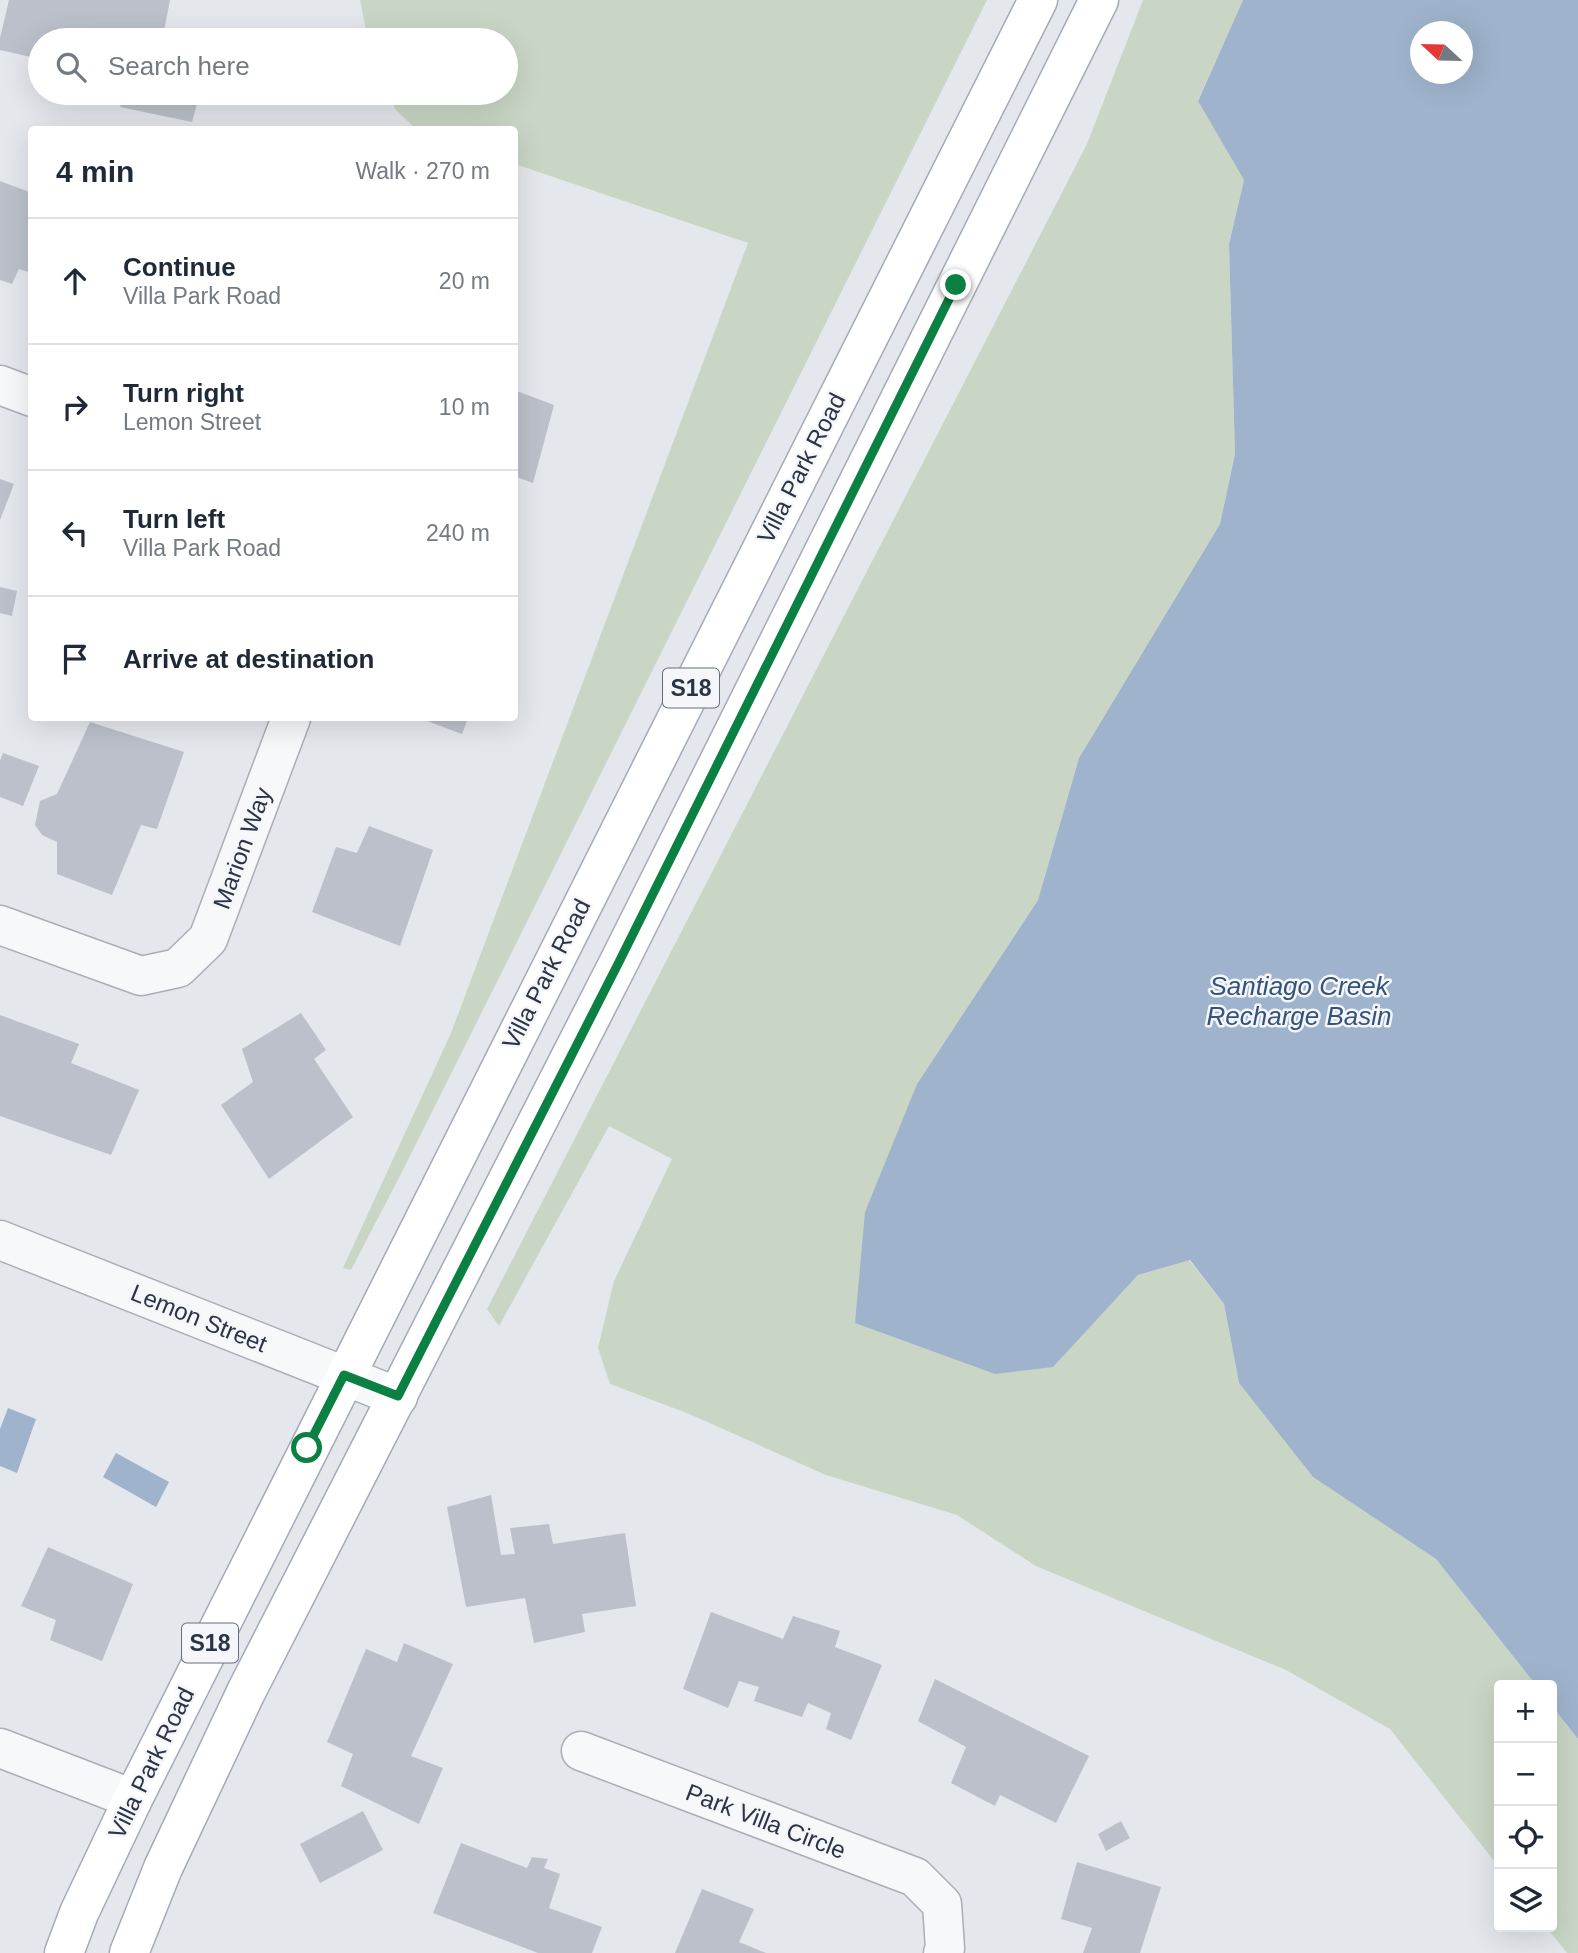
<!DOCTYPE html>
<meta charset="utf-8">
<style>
:root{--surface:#fff;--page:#f6f6f7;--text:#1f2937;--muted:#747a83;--line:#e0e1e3}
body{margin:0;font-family:Arial,sans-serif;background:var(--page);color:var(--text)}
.controls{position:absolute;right:21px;bottom:21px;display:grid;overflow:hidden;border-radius:7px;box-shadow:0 7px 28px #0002}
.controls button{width:63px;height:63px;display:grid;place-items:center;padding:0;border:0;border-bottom:2px solid var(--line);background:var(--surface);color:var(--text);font:35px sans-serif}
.compass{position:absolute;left:1410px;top:21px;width:63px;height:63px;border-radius:50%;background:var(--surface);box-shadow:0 7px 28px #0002;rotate:292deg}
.stop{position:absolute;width:21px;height:21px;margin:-16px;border:5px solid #0b8043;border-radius:50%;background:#fff}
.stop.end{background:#0b8043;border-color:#fff;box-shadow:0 2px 7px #0008}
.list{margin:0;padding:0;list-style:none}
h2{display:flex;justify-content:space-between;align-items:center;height:91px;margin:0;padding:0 28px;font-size:30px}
h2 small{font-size:23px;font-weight:400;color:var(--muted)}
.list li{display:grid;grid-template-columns:46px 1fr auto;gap:21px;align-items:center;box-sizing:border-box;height:126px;padding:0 28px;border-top:2px solid var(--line)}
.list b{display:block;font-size:26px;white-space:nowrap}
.list p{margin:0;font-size:23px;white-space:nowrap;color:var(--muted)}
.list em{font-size:23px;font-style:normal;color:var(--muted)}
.icon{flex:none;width:38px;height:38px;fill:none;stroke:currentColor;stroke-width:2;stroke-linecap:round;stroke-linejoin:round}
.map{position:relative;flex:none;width:1578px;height:1953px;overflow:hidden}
.search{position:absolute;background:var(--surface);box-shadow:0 7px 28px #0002;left:28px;top:28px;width:490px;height:77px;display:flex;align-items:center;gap:18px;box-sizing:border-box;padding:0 24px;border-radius:38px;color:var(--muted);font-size:26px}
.panel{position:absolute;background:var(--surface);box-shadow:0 7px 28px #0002;left:28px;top:126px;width:490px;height:595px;border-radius:7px}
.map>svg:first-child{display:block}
.green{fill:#c9d6c5}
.water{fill:#9fb4cc;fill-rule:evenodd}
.building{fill:#bbc0ca}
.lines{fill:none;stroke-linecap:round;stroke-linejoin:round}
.minor-casing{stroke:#a9aeb7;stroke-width:41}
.major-casing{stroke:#a3abb8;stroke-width:41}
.minor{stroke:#f7f8fa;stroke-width:38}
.major{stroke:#fff;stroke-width:38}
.route{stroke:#0b8043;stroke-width:9}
.labels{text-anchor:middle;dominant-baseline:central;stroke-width:5;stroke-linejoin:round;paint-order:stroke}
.shield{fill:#f4f6f9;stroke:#676e7b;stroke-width:2}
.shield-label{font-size:23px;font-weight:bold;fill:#2b3445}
.street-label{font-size:24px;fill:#2b3445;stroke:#f4f6f9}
.water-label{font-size:26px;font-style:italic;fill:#34527a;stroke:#f4f6f9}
</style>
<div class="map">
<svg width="1578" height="1953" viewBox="0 0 1578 1953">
<rect width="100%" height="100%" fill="#e4e7ec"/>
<!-- green -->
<path class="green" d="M360,0H987L404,1168L351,1270L343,1268L451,1033L748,243L515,164L514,130L416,129L396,110L388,93H506V40H368Z
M1143,0H1243L1198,100L1244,180L1229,244L1235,454L1220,524L1079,758L1038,900L917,1084L855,1322L930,1350L1052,1367L1138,1275L1189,1260L1224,1304L1239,1383L1313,1477L1436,1559L1536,1685H1499V1867L1390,1729L1286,1670L1036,1566L957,1515L826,1475L687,1413L610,1384L598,1348L614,1281L672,1159L609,1126L499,1326L487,1309L1087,144Z
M1552,1706L1578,1739V1953H1567L1546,1927H1552Z"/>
<!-- water -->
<path class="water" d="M1243,0H1578V1739L1552,1706V1685H1536L1436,1559L1313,1477L1239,1383L1224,1304L1190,1260L1138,1275L1053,1367L995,1374L855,1323L865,1212L917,1084L1038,900L1079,758L1220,524L1235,454L1229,244L1244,180L1198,101ZM1420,32H1462V74H1420Z
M8,1408L36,1419L17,1473L0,1466V1429Z
M116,1453L169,1482L156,1507L103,1477Z"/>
<!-- building -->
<path class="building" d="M9,0H170L163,36L175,40H40V59L0,50V38Z
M123,93H200L192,122L120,107Z
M0,181L32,193V273L19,269L12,284L0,280Z
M514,390L554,405L533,483L514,476Z
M0,479L14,484L0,520Z
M0,587L17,591L12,616L0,613Z
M419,718H468L462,734Z
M90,722L184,752L157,829L141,825L112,895L57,874V842L42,835L35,825L40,801L57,794Z
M3,753L39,766L23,806L0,797V761Z
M369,826L433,850L400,946L312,912L336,847L357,853Z
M301,1013L326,1050L314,1059L353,1117L269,1179L221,1105L253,1082L242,1049Z
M0,1015L79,1044L71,1063L139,1090L111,1155L0,1116Z
M491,1495L501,1555L515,1554L510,1528L549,1524L553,1544L625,1533L636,1606L582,1614L585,1632L534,1643L525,1598L466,1607L447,1507Z
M48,1547L133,1584L102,1661L50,1640L56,1620L21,1606Z
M711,1612L783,1639L793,1616L840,1631L835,1647L882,1665L851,1740L826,1729L831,1713L808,1703L802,1717L754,1701L759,1687L739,1681L728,1708L683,1689Z
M404,1643L453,1664L411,1756L443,1768L419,1824L341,1786L353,1754L327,1742L366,1649L397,1662Z
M935,1679L1089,1756L1056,1823L1000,1795L995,1806L951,1783L966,1747L918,1721Z
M363,1811L383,1850L320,1883L300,1844Z
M1121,1821L1130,1838L1106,1851L1098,1834Z
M461,1843L527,1868L532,1857L548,1859L544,1868L560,1874L549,1908L602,1927L592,1953H538L433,1913Z
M1077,1862L1161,1887L1140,1953H1083L1092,1928L1061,1919Z
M702,1889L754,1909L739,1942L766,1953H675Z"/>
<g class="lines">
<defs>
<path id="minor" d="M0,385L32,397
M0,925L141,976L178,968L208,939L291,718
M0,1240L398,1397
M0,1748L133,1799
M581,1751L915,1877L942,1904L945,1948L943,1953"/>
<path id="major" d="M64,1953L79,1913L133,1799L1038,0
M129,1953L163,1868L246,1692L619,962L1099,0"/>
</defs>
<!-- minor casing -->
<use href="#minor" class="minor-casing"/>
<!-- major casing -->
<use href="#major" class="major-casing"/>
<!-- minor -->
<use href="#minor" class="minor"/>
<!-- major -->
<use href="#major" class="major"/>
</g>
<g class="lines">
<!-- route -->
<path class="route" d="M307,1448L344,1375L398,1396L619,962L956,285"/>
</g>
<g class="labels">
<!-- shield labels -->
<g class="shield">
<rect x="663" y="668.5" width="56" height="39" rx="5"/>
<rect x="182" y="1623.5" width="56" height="39" rx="5"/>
</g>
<g class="shield-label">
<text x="691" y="688">S18</text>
<text x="210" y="1643">S18</text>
</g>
<!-- street labels -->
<g class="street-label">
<text transform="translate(801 468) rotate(-63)">Villa Park Road</text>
<text transform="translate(242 848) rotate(-70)">Marion Way</text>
<text transform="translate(546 974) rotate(-63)">Villa Park Road</text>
<text transform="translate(199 1318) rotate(22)">Lemon Street</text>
<text transform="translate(151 1763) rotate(-64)">Villa Park Road</text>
<text transform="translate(766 1821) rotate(21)">Park Villa Circle</text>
</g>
<!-- water labels -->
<g class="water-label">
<text x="1299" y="986">Santiago Creek<tspan x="1299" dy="30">Recharge Basin</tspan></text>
</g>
</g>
</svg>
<div class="controls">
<button>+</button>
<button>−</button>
<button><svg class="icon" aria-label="locate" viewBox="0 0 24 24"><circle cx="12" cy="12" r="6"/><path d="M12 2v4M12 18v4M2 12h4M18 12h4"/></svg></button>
<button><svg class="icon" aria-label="layers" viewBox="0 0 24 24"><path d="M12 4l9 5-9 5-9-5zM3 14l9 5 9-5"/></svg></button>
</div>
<svg class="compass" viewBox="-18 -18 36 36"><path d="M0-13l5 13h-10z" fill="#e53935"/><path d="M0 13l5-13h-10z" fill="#747a83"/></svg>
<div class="stop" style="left:307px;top:1448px"></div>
<div class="stop end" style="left:956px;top:285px"></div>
<div class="search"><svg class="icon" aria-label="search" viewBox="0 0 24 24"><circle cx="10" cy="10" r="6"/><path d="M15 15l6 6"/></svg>Search here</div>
<section class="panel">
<h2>4 min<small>Walk · 270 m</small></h2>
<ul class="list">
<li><svg class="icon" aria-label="ahead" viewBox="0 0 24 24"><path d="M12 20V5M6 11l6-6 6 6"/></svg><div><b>Continue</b><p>Villa Park Road</p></div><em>20 m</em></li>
<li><svg class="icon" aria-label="right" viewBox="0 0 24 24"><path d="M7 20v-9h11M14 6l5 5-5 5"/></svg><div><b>Turn right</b><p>Lemon Street</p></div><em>10 m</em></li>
<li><svg class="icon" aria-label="left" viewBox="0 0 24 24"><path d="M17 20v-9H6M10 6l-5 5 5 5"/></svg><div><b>Turn left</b><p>Villa Park Road</p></div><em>240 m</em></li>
<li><svg class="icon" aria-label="arrive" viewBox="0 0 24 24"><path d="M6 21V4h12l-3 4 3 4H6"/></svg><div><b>Arrive at destination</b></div></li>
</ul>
</section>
</div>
